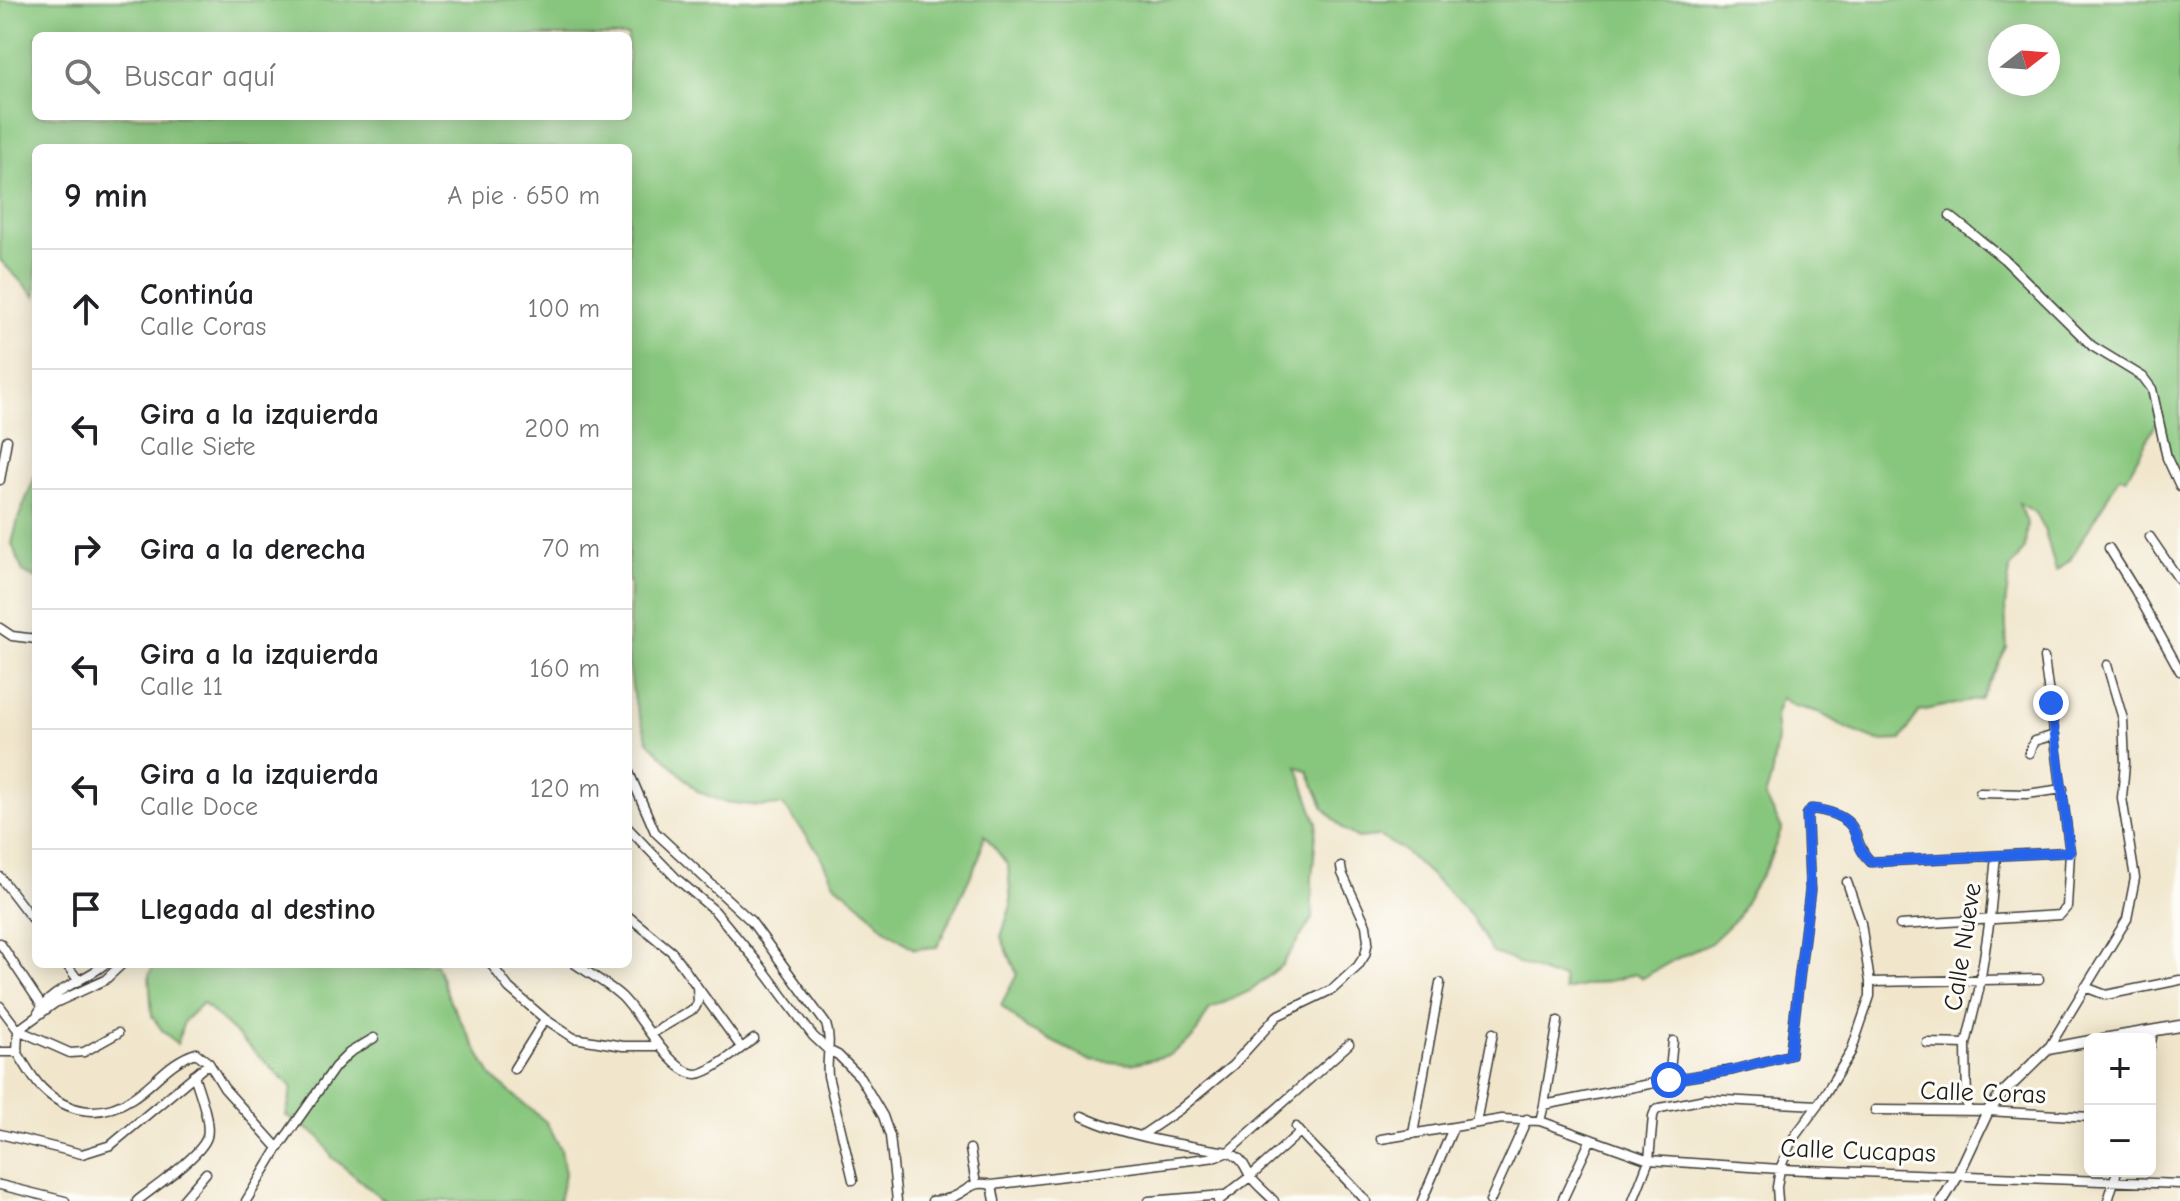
<!DOCTYPE html>
<html lang="es">
<meta charset="utf-8">
<style>
:root{--surface:#fff;--page:#f6f6f6;--text:#202124;--muted:#757577;--line:#e0e0e0}
body{margin:0;font-family:"Comic Neue",sans-serif;background:var(--page);color:var(--text)}
.controls{position:absolute;right:24px;bottom:24px;display:grid;overflow:hidden;border-radius:12px;box-shadow:0 4px 20px #0003}
.controls button{width:72px;height:72px;display:grid;place-items:center;padding:0;border:0;border-bottom:2px solid var(--line);background:var(--surface);color:var(--text);font:40px sans-serif}
.compass{position:absolute;left:1988px;top:24px;width:72px;height:72px;border-radius:50%;background:var(--surface);box-shadow:0 4px 20px #0003;rotate:73deg}
.stop{position:absolute;width:24px;height:24px;margin:-18px;border:6px solid #2563eb;border-radius:50%;background:#fff}
.stop.end{background:#2563eb;border-color:#fff;box-shadow:0 2px 8px #0008}
.list{margin:0;padding:0;list-style:none}
h2{display:flex;justify-content:space-between;align-items:center;height:104px;margin:0;padding:0 32px;font-size:34px}
h2 small{font-size:26px;font-weight:400;color:var(--muted)}
.list li{display:grid;grid-template-columns:52px 1fr auto;gap:24px;align-items:center;box-sizing:border-box;height:120px;padding:0 32px;border-top:2px solid var(--line)}
.list b{display:block;font-size:30px;white-space:nowrap}
.list p{margin:0;font-size:26px;white-space:nowrap;color:var(--muted)}
.list em{font-size:26px;font-style:normal;color:var(--muted)}
.icon{flex:none;width:44px;height:44px;fill:none;stroke:currentColor;stroke-width:2;stroke-linecap:round;stroke-linejoin:round}
.map{position:relative;flex:none;width:2180px;height:1201px;overflow:hidden}
.search{position:absolute;background:var(--surface);box-shadow:0 4px 20px #0003;left:32px;top:32px;width:600px;height:88px;display:flex;align-items:center;gap:20px;box-sizing:border-box;padding:0 28px;border-radius:12px;color:var(--muted);font-size:30px}
.panel{position:absolute;background:var(--surface);box-shadow:0 4px 20px #0003;left:32px;top:144px;width:600px;height:824px;border-radius:12px}
.map>svg:first-child{display:block}
.green{fill:#87c67d;stroke:#52714c;stroke-width:2;fill-rule:evenodd}
.lines{fill:none;stroke-linecap:round;stroke-linejoin:round}
.minor-casing{stroke:#3c3a36;stroke-width:11}
.tertiary-casing{stroke:#3c3a36;stroke-width:13}
.minor{stroke:#fff;stroke-width:8}
.tertiary{stroke:#fff;stroke-width:10}
.route{stroke:#2563eb;stroke-width:10}
.labels{text-anchor:middle;dominant-baseline:central;stroke-width:6;stroke-linejoin:round;paint-order:stroke}
.street-label{font-size:26px;fill:#1c1c1c;stroke:#fdfcf7}
</style>
<div class="map">
<svg width="2180" height="1201" viewBox="0 0 2180 1201">
<rect width="100%" height="100%" fill="#fdfcf7"/>
<filter id="ink" filterUnits="userSpaceOnUse"><feTurbulence type="fractalNoise" baseFrequency=".0125" numOctaves="2"/><feDisplacementMap in="SourceGraphic" scale="16" xChannelSelector="R" yChannelSelector="G"/><feConvolveMatrix kernelMatrix="1 2 1 2 8 2 1 2 1" color-interpolation-filters="sRGB"/></filter>
<filter id="wash" filterUnits="userSpaceOnUse"><feTurbulence type="fractalNoise" baseFrequency=".006" numOctaves="4" result="noise"/><feDisplacementMap in="SourceGraphic" scale="32" xChannelSelector="R" yChannelSelector="G"/><feGaussianBlur stdDeviation="1.8" result="paint"/><feColorMatrix in="noise" values="0 0 0 0 0 0 0 0 0 0 0 0 0 0 0 0 0 1.4 0 .05"/><feComposite in="paint" operator="in"/></filter>
<g filter="url(#wash)">
<rect width="100%" height="100%" fill="#f1e6cc"/>
<!-- green -->
<path class="green" d="M0,0H2180V486L2158,420L2126,479L2120,476L2070,560L2056,571L2045,531L2036,513L2019,503L2027,523L2025,548L2010,569L2005,606L2007,648L1980,699L1920,711L1901,740L1878,741L1846,728L1818,712L1795,706L1781,698L1775,716L1777,739L1771,778L1765,797L1782,828L1767,866L1749,895L1736,919L1711,943L1676,959L1642,978L1635,973L1618,979L1564,990L1563,977L1548,975L1492,952L1472,917L1448,891L1403,850L1378,836L1358,838L1343,829L1324,808L1308,771L1297,766L1317,823L1312,878V919L1282,965L1252,990L1210,1009L1193,1038L1170,1055L1131,1064L1090,1060L1027,1029L1001,1005L1017,974L1001,937L1011,905L1008,865L984,835L979,858L937,947L914,949L886,930L861,905L834,883L818,851L783,805L759,806L725,802L698,792L648,741L634,700L628,660L630,582L628,581V148H36V297L0,260ZM36,36H628V116H36ZM2000,36H2048V84H2000Z
M36,474V579L23,572L12,544L18,519Z
M154,964H436L451,1003L492,1077L546,1122L561,1149L565,1174L559,1201H387L381,1198L332,1157L320,1137L286,1116L292,1087L203,1003L184,1021L177,1044L162,1030L152,1016L149,975Z"/>
</g>
<g filter="url(#ink)">
<g class="lines">
<defs>
<path id="minor" d="M1950,216L2004,259L2092,346L2143,377L2152,389L2167,458L2180,486
M0,480L7,440
M2150,537L2180,581
M2109,548L2135,590L2180,671
M0,628L12,636L36,639
M2029,753L2034,741L2055,735
M628,770L655,832L751,921L826,1024C832,1041 826,1058 828,1076L853,1180
M1980,793L2027,794L2063,789
M628,828L677,879L715,911L759,964L813,1036L828,1050L838,1055L860,1077L883,1116L890,1136L897,1201
M0,877L36,924
M628,916L672,952L741,1047
M1900,925L2060,915L2067,907L2070,852L2044,658
M0,943L44,1009
M66,964L79,981
M491,964L509,988L545,1019L574,1038L623,1046H658
M575,964C590,974 608,984 621,996C640,1013 671,1075 697,1074C711,1073 741,1048 754,1039
M1870,982L2039,979
M2085,987L2106,995L2180,980
M0,1006L18,1030L70,1053L84,1052L118,1033
M38,1013C51,989 85,981 105,964
M651,1034L695,1008L698,1002L697,987
M1927,1043L1966,1044
M2150,1046L2154,1030
M2048,1049L2127,919L2135,878L2122,798L2125,763L2123,719L2107,665
M0,1052H17
M17,1052C25,1064 32,1078 42,1088C67,1113 100,1119 131,1099C154,1085 169,1061 196,1053L209,1063L224,1088L278,1148
M17,1052L18,1030L55,1003L105,980L122,964
M514,1069L545,1019
M1669,1080L1673,1041
M1544,1105L1558,1021
M1875,1110L1988,1111L2090,1117
M1967,1110L1966,1044L1979,990L1990,918L1996,856
M1082,1116C1123,1136 1182,1145 1228,1152C1242,1158 1243,1163 1250,1176C1256,1185 1267,1193 1274,1201
M1540,1121L1649,1160L1677,1162L1780,1169L2180,1184
M1476,1123L1493,1033
M1296,1127C1318,1154 1344,1175 1366,1201
M0,1134L82,1154L111,1145L209,1063
M1413,1134L1440,983
M1142,1135L1179,1110L1233,1065L1277,1016L1333,989L1358,966L1365,955L1368,941L1366,925L1342,873L1341,867
M1381,1139L1502,1119L1540,1121L1544,1105L1669,1080L1733,1070L1790,1055L1810,890L1807,815L1811,809C1819,809 1824,811 1831,813C1865,825 1850,842 1871,862L2070,852
M970,1149L976,1184
M0,1185L65,1201
M992,1185L995,1201
M137,1201C153,1188 201,1156 207,1137C211,1122 199,1091 194,1075
M182,1201L206,1173
M246,1201L278,1148L335,1067L349,1053L374,1038
M932,1201C939,1200 947,1200 953,1197C970,1190 971,1180 992,1185L1216,1157L1228,1152L1349,1044
M1149,1201L1224,1195
M1218,1201L1251,1176L1300,1132
M1422,1201L1453,1128
M1490,1201L1527,1119
M1562,1201L1591,1139
M1633,1201L1649,1160L1653,1116L1655,1111L1660,1108L1705,1099L1818,1105
M1778,1201L1777,1187L1780,1169L1792,1140L1818,1105L1851,1052L1870,996V982L1861,923L1847,882
M2108,1201L2117,1171"/>
<path id="tertiary" d="M2103,1039L2180,1026
M1942,1201L1958,1175L1988,1111L2004,1092L2048,1049L2090,1041"/>
</defs>
<!-- minor casing -->
<use href="#minor" class="minor-casing"/>
<!-- tertiary casing -->
<use href="#tertiary" class="tertiary-casing"/>
<!-- minor -->
<use href="#minor" class="minor"/>
<!-- tertiary -->
<use href="#tertiary" class="tertiary"/>
</g>
</g>
<g class="lines" filter="url(#ink)">
<!-- route -->
<path class="route" d="M1669,1080L1733,1070L1790,1055L1810,890L1807,815L1811,809C1819,809 1824,811 1831,813C1865,825 1849,842 1871,862L2070,852L2051,703"/>
</g>
<g class="labels">
<!-- street labels -->
<g class="street-label">
<text transform="translate(1963 947) rotate(-81)">Calle Nueve</text>
<text transform="translate(1983 1093) rotate(2)">Calle Coras</text>
<text transform="translate(1858 1151) rotate(2)">Calle Cucapas</text>
</g>
</g>
</svg>
<div class="controls">
<button>+</button>
<button>−</button>
</div>
<svg class="compass" viewBox="-18 -18 36 36"><path d="M0-13l5 13h-10z" fill="#e53935"/><path d="M0 13l5-13h-10z" fill="#757577"/></svg>
<div class="stop" style="left:1669px;top:1080px"></div>
<div class="stop end" style="left:2051px;top:703px"></div>
<div class="search"><svg class="icon" aria-label="search" viewBox="0 0 24 24"><circle cx="10" cy="10" r="6"/><path d="M15 15l6 6"/></svg>Buscar aquí</div>
<section class="panel">
<h2>9 min<small>A pie · 650 m</small></h2>
<ul class="list">
<li><svg class="icon" aria-label="ahead" viewBox="0 0 24 24"><path d="M12 20V5M6 11l6-6 6 6"/></svg><div><b>Continúa</b><p>Calle Coras</p></div><em>100 m</em></li>
<li><svg class="icon" aria-label="left" viewBox="0 0 24 24"><path d="M17 20v-9H6M10 6l-5 5 5 5"/></svg><div><b>Gira a la izquierda</b><p>Calle Siete</p></div><em>200 m</em></li>
<li><svg class="icon" aria-label="right" viewBox="0 0 24 24"><path d="M7 20v-9h11M14 6l5 5-5 5"/></svg><div><b>Gira a la derecha</b></div><em>70 m</em></li>
<li><svg class="icon" aria-label="left" viewBox="0 0 24 24"><path d="M17 20v-9H6M10 6l-5 5 5 5"/></svg><div><b>Gira a la izquierda</b><p>Calle 11</p></div><em>160 m</em></li>
<li><svg class="icon" aria-label="left" viewBox="0 0 24 24"><path d="M17 20v-9H6M10 6l-5 5 5 5"/></svg><div><b>Gira a la izquierda</b><p>Calle Doce</p></div><em>120 m</em></li>
<li><svg class="icon" aria-label="arrive" viewBox="0 0 24 24"><path d="M6 21V4h12l-3 4 3 4H6"/></svg><div><b>Llegada al destino</b></div></li>
</ul>
</section>
</div>
